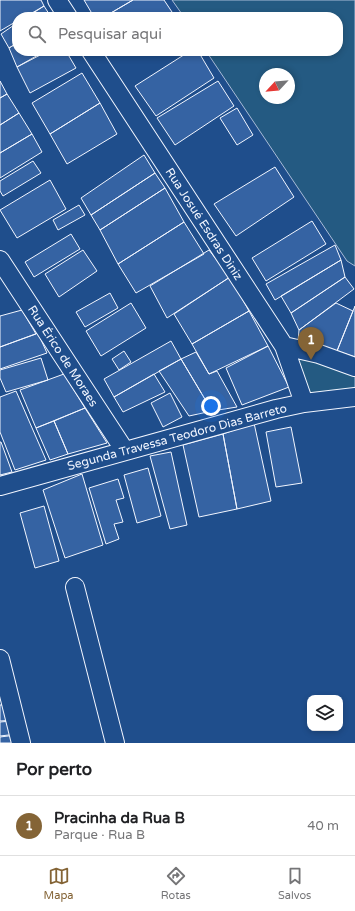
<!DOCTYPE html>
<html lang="pt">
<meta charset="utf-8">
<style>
:root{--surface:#fff;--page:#f2f2f2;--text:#202124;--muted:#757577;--line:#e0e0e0;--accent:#846436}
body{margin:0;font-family:"Varela Round",sans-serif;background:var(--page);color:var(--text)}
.controls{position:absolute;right:12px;bottom:12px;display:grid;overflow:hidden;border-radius:8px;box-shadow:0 2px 6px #0003}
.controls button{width:36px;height:36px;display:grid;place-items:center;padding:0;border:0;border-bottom:1px solid var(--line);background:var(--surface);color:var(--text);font:20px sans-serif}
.compass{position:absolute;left:259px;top:68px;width:36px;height:36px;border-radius:50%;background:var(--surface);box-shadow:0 2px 6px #0003;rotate:244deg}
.you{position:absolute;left:211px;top:406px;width:14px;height:14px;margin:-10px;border:3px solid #fff;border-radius:50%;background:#1a73e8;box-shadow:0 0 0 6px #1a73e833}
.badge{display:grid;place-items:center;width:26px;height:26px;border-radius:50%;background:var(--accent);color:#fff;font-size:13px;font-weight:700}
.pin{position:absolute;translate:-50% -33px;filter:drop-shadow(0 1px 2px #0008)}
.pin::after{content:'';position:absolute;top:21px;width:14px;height:12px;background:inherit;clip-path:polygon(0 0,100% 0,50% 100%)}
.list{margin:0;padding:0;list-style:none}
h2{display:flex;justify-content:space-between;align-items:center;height:52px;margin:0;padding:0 16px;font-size:17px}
h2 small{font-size:13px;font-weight:400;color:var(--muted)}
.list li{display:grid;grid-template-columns:26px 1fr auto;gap:12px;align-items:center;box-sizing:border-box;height:60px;padding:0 16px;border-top:1px solid var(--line)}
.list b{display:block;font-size:15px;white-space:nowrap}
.list p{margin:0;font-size:13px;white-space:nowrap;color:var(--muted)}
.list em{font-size:13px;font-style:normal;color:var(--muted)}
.icon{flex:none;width:22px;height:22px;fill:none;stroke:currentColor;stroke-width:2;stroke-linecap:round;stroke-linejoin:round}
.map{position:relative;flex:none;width:355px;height:743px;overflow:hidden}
.search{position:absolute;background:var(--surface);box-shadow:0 2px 6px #0003;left:12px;right:12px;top:12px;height:44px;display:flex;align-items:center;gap:10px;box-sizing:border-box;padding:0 14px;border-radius:16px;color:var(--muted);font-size:15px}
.sheet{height:112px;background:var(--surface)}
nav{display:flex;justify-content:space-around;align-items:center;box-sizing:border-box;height:56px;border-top:1px solid var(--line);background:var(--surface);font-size:11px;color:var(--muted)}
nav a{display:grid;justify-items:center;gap:2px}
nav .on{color:var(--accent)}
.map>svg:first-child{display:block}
.green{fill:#245a82;stroke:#a8bbd7;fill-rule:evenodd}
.building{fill:#3563a3;stroke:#f2f6ff}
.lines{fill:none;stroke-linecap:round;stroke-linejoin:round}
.minor-casing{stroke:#f2f6ff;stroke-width:20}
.minor{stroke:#1f4e8c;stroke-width:18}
.labels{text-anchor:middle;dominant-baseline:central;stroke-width:3;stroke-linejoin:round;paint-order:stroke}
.street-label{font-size:12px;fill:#f2f6ff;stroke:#1f4e8c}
</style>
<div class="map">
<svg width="355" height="743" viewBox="0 0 355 743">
<rect width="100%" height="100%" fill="#1f4e8c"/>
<!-- green -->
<path class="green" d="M172,0H355V266L347,261L206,51H338V17H184ZM265,74H289V98H265Z
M293,348L355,372V392L309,395Z"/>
<!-- building -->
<path class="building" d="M0,0H41L44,6L25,17H17V21L0,31Z
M84,0H133L104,17H94Z
M133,0H164L174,15L171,17H104Z
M44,6L51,17H27Z
M17,23V43L9,48L1,34Z
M17,43V51H45L17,67L9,48Z
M48,51H66L76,68L30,93L17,67Z
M190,51H198L214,78L156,116L135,86Z
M82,73L100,103L50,134L32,103Z
M0,81L7,94L0,98Z
M218,81L234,106L175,145L157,118Z
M7,94L19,113L0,125V98Z
M100,103L117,134L67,164L50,134Z
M237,108L253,135L237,145L220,118Z
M19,113L32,134L0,153V125Z
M32,134L42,152L0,178V153Z
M144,155L155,173L91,215L81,198Z
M33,161L41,173L3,196L0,191V181Z
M275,167L294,197L236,236L214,204Z
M155,173L165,188L100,230L91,215Z
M50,180L66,209L17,238L0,210Z
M165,188L184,222L118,264L100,230Z
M79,205L85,215L58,230L53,220Z
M312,221L326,244L266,281L252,258Z
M184,222L204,254L136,293L118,264Z
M71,234L80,249L34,277L25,262Z
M335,245L341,260L275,300L266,284Z
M83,250L97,271L59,297L45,274Z
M209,250L230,277L167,318L150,286Z
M341,260L345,277L291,313L281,296Z
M230,277L249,311L192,344L174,314Z
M345,277L354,289L299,330L291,313Z
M110,293L118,308L85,327L76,312Z
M131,303L146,328L101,356L86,331Z
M336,303L353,311L337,351L298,341L299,330Z
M355,306V357L337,351Z
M22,310L36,334L0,347V316Z
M249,311L268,346L209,374L192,344Z
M38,333L47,353L0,369V347Z
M171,341L181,359L114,397L104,379Z
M268,346L289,387L242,405L226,368Z
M124,351L131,362L119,370L112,359Z
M196,352L209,374L217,371L237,407L212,411L181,359Z
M41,358L48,380L6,392L0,378V370Z
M181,359L212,411L189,416L159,371Z
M64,374L85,408L36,428L20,390Z
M154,374L165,392L123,412L114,397Z
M16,391L46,460L15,470L0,432V397Z
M170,393L182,417L163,427L151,403Z
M85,408L107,443L68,454L54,421Z
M54,421L68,454L50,460L36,428Z
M254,423L271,501L237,509L223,434Z
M291,427L302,483L276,487L266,432Z
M223,434L237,509L199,517L183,445Z
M1,442L12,472L0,475V442Z
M171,452L187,525L170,529L150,456Z
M148,468L161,516L137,523L124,475Z
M82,474L103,545L65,558L43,490Z
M118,479L124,498L116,500L123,522L114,524L119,539L106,544L89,488Z
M44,506L59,561L35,568L20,513Z
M9,704L14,720L0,721V705Z
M12,721L17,734L0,736V722Z
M16,735L19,743H0V737Z"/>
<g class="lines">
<defs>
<path id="minor" d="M57,0L68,17
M91,51L284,346L304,403
M0,260L125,451
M284,346L319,354L355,367
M0,486L276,409L304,403L355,397
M75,587L115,743
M0,659L21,743"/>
</defs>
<!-- minor casing -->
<use href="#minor" class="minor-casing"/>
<!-- minor -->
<use href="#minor" class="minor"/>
</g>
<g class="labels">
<!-- street labels -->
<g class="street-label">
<text transform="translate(204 224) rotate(57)">Rua Josué Esdras Diniz</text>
<text transform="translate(63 356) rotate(57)">Rua Érico de Moraes</text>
<text transform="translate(177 437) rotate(-15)">Segunda Travessa Teodoro Dias Barreto</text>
</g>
</g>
</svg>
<div class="controls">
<button><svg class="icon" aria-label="layers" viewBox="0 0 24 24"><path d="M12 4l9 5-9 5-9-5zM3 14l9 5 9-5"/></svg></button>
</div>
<svg class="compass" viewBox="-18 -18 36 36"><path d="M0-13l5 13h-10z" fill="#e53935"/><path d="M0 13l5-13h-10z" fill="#757577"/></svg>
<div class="you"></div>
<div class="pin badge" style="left:311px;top:360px">1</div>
<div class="search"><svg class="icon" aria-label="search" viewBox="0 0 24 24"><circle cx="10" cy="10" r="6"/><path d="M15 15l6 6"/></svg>Pesquisar aqui</div>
</div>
<section class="sheet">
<h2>Por perto<small></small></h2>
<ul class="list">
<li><span class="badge">1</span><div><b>Pracinha da Rua B</b><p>Parque · Rua B</p></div><em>40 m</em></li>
</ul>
</section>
<nav>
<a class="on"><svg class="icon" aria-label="map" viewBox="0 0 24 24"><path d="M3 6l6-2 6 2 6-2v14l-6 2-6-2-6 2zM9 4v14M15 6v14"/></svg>Mapa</a>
<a><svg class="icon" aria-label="directions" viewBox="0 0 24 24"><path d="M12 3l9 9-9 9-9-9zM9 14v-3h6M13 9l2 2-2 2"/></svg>Rotas</a>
<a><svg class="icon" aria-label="saved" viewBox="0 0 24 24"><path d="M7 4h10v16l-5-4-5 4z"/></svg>Salvos</a>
</nav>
